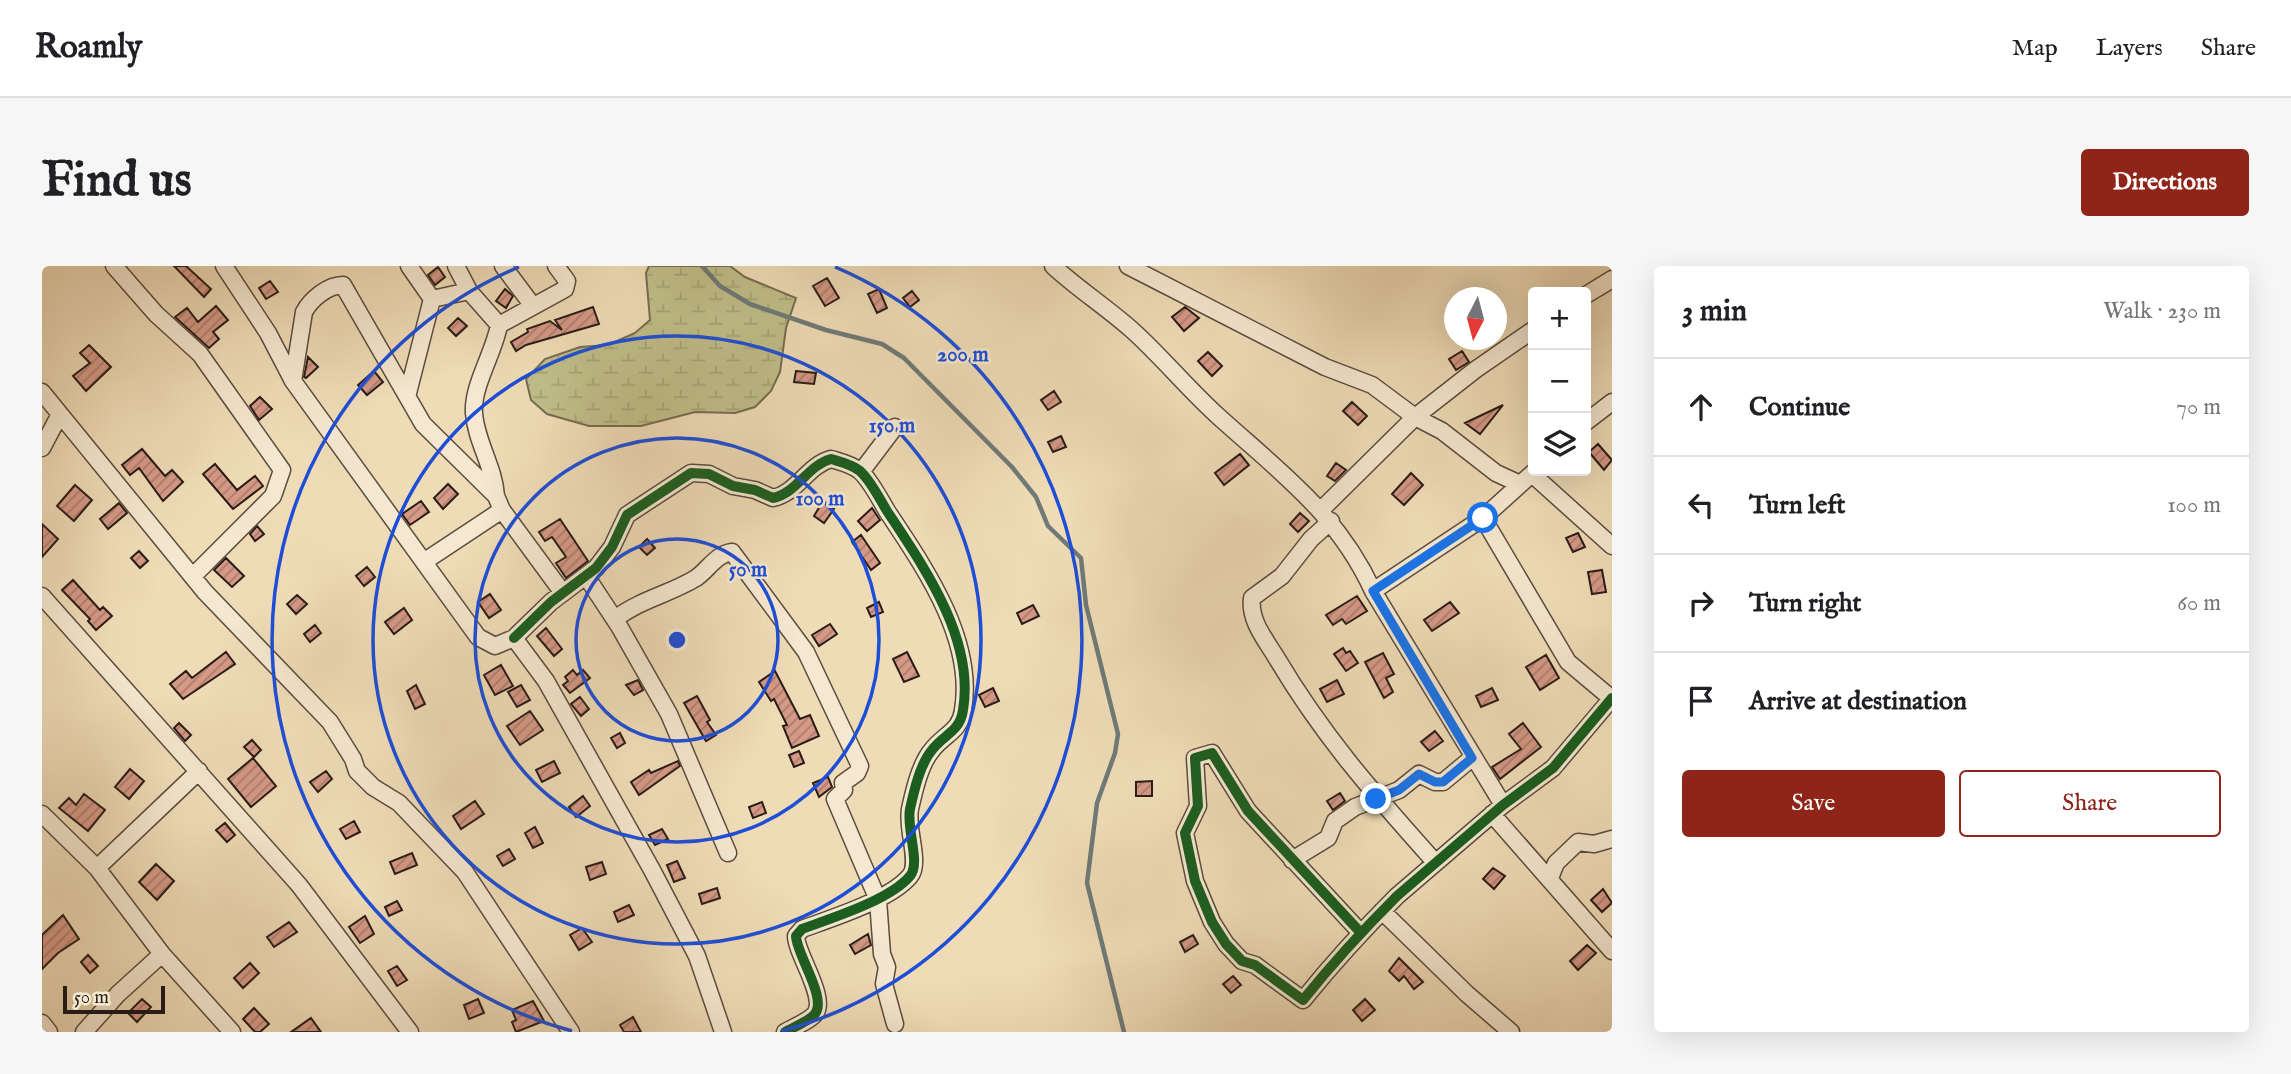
<!DOCTYPE html>
<meta charset="utf-8">
<style>
:root{--surface:#fff;--page:#f6f6f6;--text:#202124;--muted:#757577;--line:#e0e0e0;--accent:#8f2418}
body{margin:0;font-family:"IM FELL English",serif;background:var(--page);color:var(--text)}
.controls{position:absolute;right:21px;top:21px;display:grid;overflow:hidden;border-radius:7px;box-shadow:0 7px 28px #0002}
.controls button{width:63px;height:63px;display:grid;place-items:center;padding:0;border:0;border-bottom:2px solid var(--line);background:var(--surface);color:var(--text);font:35px sans-serif}
.compass{position:absolute;left:1402px;top:21px;width:63px;height:63px;border-radius:50%;background:var(--surface);box-shadow:0 7px 28px #0002;rotate:186deg}
.scale{position:absolute;left:21px;bottom:18px;width:102px;box-sizing:border-box;padding-left:7px;border:4px solid #291c17;border-top:0;font-size:19px;line-height:24px;white-space:nowrap;color:#291c17;-webkit-text-stroke:5px #f5e8d0;paint-order:stroke}
.stop{position:absolute;width:21px;height:21px;margin:-16px;border:5px solid #1a73e8;border-radius:50%;background:#fff}
.stop.end{background:#1a73e8;border-color:#fff;box-shadow:0 2px 7px #0008}
.list{margin:0;padding:0;list-style:none}
h2{display:flex;justify-content:space-between;align-items:center;height:91px;margin:0;padding:0 28px;font-size:30px}
h2 small{font-size:23px;font-weight:400;color:var(--muted)}
.list li{display:grid;grid-template-columns:46px 1fr auto;gap:21px;align-items:center;box-sizing:border-box;height:98px;padding:0 28px;border-top:2px solid var(--line)}
.list b{display:block;font-size:26px;white-space:nowrap}
.list em{font-size:23px;font-style:normal;color:var(--muted)}
.actions{display:flex;gap:14px;padding:21px 28px}
.actions a{flex:1;padding:16px 0;border:2px solid var(--accent);border-radius:7px;text-align:center;font-size:24px;color:var(--accent)}
.actions .main{background:var(--accent);color:#fff}
.icon{flex:none;width:38px;height:38px;fill:none;stroke:currentColor;stroke-width:2;stroke-linecap:round;stroke-linejoin:round}
.map{position:relative;flex:none;width:1570px;height:766px;overflow:hidden;border-radius:7px}
header{display:flex;align-items:center;gap:42px;box-sizing:border-box;height:98px;padding:0 35px;background:var(--surface);border-bottom:2px solid var(--line)}
header strong{font-size:33px}
nav{display:flex;gap:38px;margin-inline-start:auto;font-size:24px}
.intro{display:flex;align-items:center;justify-content:space-between;box-sizing:border-box;height:168px;padding:0 42px}
h1{margin:0;font-size:49px}
.button{padding:18px 32px;border-radius:7px;background:var(--accent);color:#fff;font-size:24px;font-weight:700}
main{display:flex;gap:42px;padding:0 42px}
aside{flex:1;background:var(--surface);border-radius:7px;box-shadow:0 7px 28px #0002}
.map>svg:first-child{display:block}
.wetland{fill:url(#wetland-marsh);stroke:#746d50;stroke-width:2}
.lines{fill:none;stroke-linecap:round;stroke-linejoin:round}
.stream{stroke:#6f7a78;stroke-width:4.5}
.building{fill:url(#building-hatch);stroke:#291c17;stroke-width:2}
.minor-casing{stroke:#5a4c3f;stroke-width:19}
.minor{stroke:#f5e8d0;stroke-width:16}
.cycleway-casing{stroke:#f5e8d0;stroke-width:15}
.cycleway{stroke:#1b5e20;stroke-width:10}
.route{stroke:#1a73e8;stroke-width:9}
.ring{fill:none;stroke:#1d4ed8;stroke-width:3.5}
.centre{fill:#1d4ed8;stroke:#f5e8d0;stroke-width:3.5}
.ring-label{font-size:21px;text-anchor:middle;font-weight:bold;fill:#1d4ed8;stroke:#f5e8d0;stroke-width:5;stroke-linejoin:round;paint-order:stroke}
</style>
<header>
<strong>Roamly</strong>
<nav><a>Map</a><a>Layers</a><a>Share</a></nav>
</header>
<div class="intro"><h1>Find us</h1><a class="button">Directions</a></div>
<main>
<div class="map">
<svg width="1570" height="766" viewBox="0 0 1570 766">
<defs>
<pattern id="wetland-marsh" width="20" height="14" patternUnits="userSpaceOnUse" patternTransform="scale(1.75)"><rect width="20" height="14" fill="#c0be89"/><path d="M1 5h8M5 5V1M11 12h8M15 12V8" fill="none" stroke="#a5a376"/></pattern>
<pattern id="building-hatch" width="6" height="6" patternUnits="userSpaceOnUse" patternTransform="scale(1.75)"><rect width="6" height="6" fill="#d59986"/><path d="M-1 1l2-2M0 6l6-6M5 7l2-2" fill="none" stroke="#ad7c6d"/></pattern>
</defs>
<rect width="100%" height="100%" fill="#efdcb7"/>
<filter id="stains"><feTurbulence type="fractalNoise" baseFrequency=".00286" numOctaves="4"/><feColorMatrix values="0 0 0 0 .2 0 0 0 0 .09 0 0 0 0 .02 0 0 0 .5 -.17"/></filter>
<radialGradient id="worn" r=".72"><stop offset=".6" stop-color="#630" stop-opacity="0"/><stop offset="1" stop-color="#630" stop-opacity=".3"/></radialGradient>
<!-- wetland -->
<path class="wetland" d="M607,0H688L703,11L754,32L744,62L738,106L729,125L713,141L693,147L653,146L599,160H547L505,148L489,134L484,113L503,93L538,81L566,79L593,67L608,54L604,7Z"/>
<g class="lines">
<!-- stream -->
<path class="stream" d="M660,0L678,20L708,38L784,64L840,78L862,92L970,201L994,231L1006,260L1039,292L1044,339L1076,468L1073,487L1055,537L1045,617L1082,766"/>
</g>
<!-- building -->
<path class="building" d="M132,0H144L169,23L162,31Z
M396,1L403,11L393,19L386,9Z
M785,12L797,32L783,40L771,20Z
M228,15L236,26L224,33L217,22Z
M463,23L471,30L464,42L454,35Z
M837,23L845,42L835,47L826,28Z
M870,25L877,34L868,41L861,32Z
M174,40L186,54L171,66L177,73L167,82L133,51L145,42L156,56Z
M551,41L557,58L484,79L474,85L469,76L486,66L485,63L508,55L520,64L513,54Z
M1143,41L1157,52L1142,65L1130,51Z
M416,52L425,60L414,70L406,62Z
M47,79L69,101L44,125L31,110L48,97L38,87Z
M1420,85L1427,96L1414,104L1407,93Z
M1166,86L1180,100L1170,110L1156,95Z
M266,91L276,101L264,112L262,111Z
M332,105L341,116L325,129L316,119Z
M754,105L774,107L772,118L752,116Z
M1012,125L1019,136L1006,144L999,134Z
M218,131L230,143L217,154L208,140Z
M1310,136L1325,150L1316,159L1301,145Z
M1461,139L1438,168L1423,157Z
M1019,170L1024,181L1011,186L1006,176Z
M1556,178L1570,194L1562,204L1547,186Z
M100,183L123,210L130,204L141,216L121,235L97,202L88,209L80,199Z
M1198,188L1207,199L1182,219L1173,207Z
M1294,197L1304,204L1293,215L1285,210Z
M173,198L195,224L213,210L221,220L191,243L161,208Z
M1369,207L1381,219L1362,239L1350,228Z
M406,218L416,228L401,243L392,232Z
M33,219L50,234L32,255L15,240Z
M379,235L387,246L368,259L360,248Z
M781,235L792,243L782,257L772,250Z
M77,237L85,247L66,263L58,253Z
M830,242L838,254L825,265L816,255Z
M1258,247L1267,255L1256,266L1248,258Z
M518,253L546,295L524,312L514,297L524,291L510,271L503,275L497,266Z
M0,258L16,273L0,291Z
M215,260L222,268L213,275L208,268Z
M1536,267L1543,281L1531,286L1524,272Z
M819,269L838,297L829,304L810,276Z
M605,273L613,282L605,289L597,281Z
M97,285L106,295L98,302L89,292Z
M184,292L202,310L190,321L172,304Z
M325,301L333,311L322,320L314,310Z
M1560,304L1564,326L1550,328L1546,306Z
M31,314L58,344L61,341L70,350L54,364L46,355L48,353L20,324Z
M448,328L459,344L447,352L436,336Z
M255,329L265,338L254,348L245,338Z
M1315,330L1325,345L1304,358L1300,353L1291,359L1284,349Z
M837,336L841,346L829,351L825,342Z
M1408,336L1417,347L1390,365L1382,354Z
M991,339L997,350L980,358L975,347Z
M362,342L370,354L352,368L343,356Z
M788,358L795,368L777,380L770,369Z
M273,359L279,367L268,376L262,368Z
M504,362L520,383L512,390L495,370Z
M1301,382L1304,387L1308,385L1316,397L1304,405L1292,388Z
M184,386L193,398L141,433L128,418L144,405L150,412Z
M865,386L877,410L862,416L851,393Z
M1341,387L1352,408L1344,412L1351,426L1342,432L1323,396Z
M1504,389L1517,412L1498,424L1484,401Z
M459,399L471,420L453,429L442,409Z
M531,404L535,409L541,404L548,412L528,427L521,419L526,415L523,411Z
M733,405L758,453L768,449L777,470L750,482L741,460L745,459L732,433L729,435L717,416Z
M596,414L601,424L592,429L584,419Z
M1295,414L1302,428L1285,436L1278,423Z
M374,419L383,438L373,443L365,425Z
M479,419L488,434L475,441L466,426Z
M951,422L957,435L943,441L937,429Z
M1450,422L1456,434L1439,441L1434,430Z
M655,430L668,454L665,456L674,469L664,475L642,437Z
M538,431L547,443L539,450L529,438Z
M488,445L501,464L478,479L465,460Z
M137,457L149,469L143,475L132,462Z
M1481,457L1499,481L1458,513L1450,501L1479,483L1467,468Z
M1393,465L1401,475L1387,485L1379,476Z
M578,467L583,477L575,482L569,472Z
M210,474L219,484L212,491L202,481Z
M757,485L762,497L752,501L747,489Z
M211,492L234,520L209,541L186,513Z
M512,495L518,507L500,516L494,504Z
M636,495L638,500L597,529L589,516L607,504L609,507Z
M88,503L102,515L87,533L73,521Z
M284,505L290,513L276,526L268,516Z
M786,511L790,521L777,531L771,517Z
M1110,515V530H1094V516Z
M1298,527L1303,535L1291,544L1285,535Z
M42,528L63,544L46,565L17,542L27,532L34,539Z
M541,530L548,540L534,551L527,541Z
M433,535L442,548L419,563L411,550Z
M720,536L724,547L711,552L707,541Z
M312,555L318,566L304,573L298,563Z
M183,557L193,569L185,576L174,564Z
M493,561L501,577L491,582L483,567Z
M620,563L626,573L613,579L607,569Z
M467,583L473,593L461,600L455,590Z
M370,587L375,599L353,608L348,596Z
M635,595L643,612L632,616L625,599Z
M560,596L564,608L548,614L544,601Z
M114,598L132,615L115,634L97,616Z
M1451,602L1463,610L1452,623L1441,613Z
M675,622L678,632L660,638L657,628Z
M1561,623L1570,637L1560,646L1549,634Z
M355,635L360,644L347,650L343,641Z
M587,639L592,649L576,656L572,646Z
M21,649L37,673L16,687L0,703V669Z
M323,650L332,668L318,677L307,661Z
M247,656L255,666L232,681L225,671Z
M540,662L550,676L537,684L528,669Z
M826,668L829,679L813,688L808,679Z
M1151,669L1156,678L1143,686L1138,676Z
M1545,679L1554,687L1536,704L1528,695Z
M46,689L56,700L48,707L39,696Z
M1357,692L1381,716L1372,723L1362,710L1357,715L1347,705Z
M208,697L217,707L201,722L192,712Z
M355,700L365,714L355,720L346,705Z
M1191,710L1199,719L1189,727L1181,718Z
M100,733L109,741L95,756L86,747Z
M436,733L442,747L427,753L422,739Z
M1323,733L1333,744L1320,755L1311,744Z
M491,735L502,755L474,766L470,756L474,754L470,744Z
M212,742L227,758L218,766H213L201,753Z
M591,751L599,766H582L578,759Z
M269,752L279,766H249Z"/>
<g class="lines">
<defs>
<path id="minor" d="M72,0L114,48L158,88L240,204L231,230L151,310
M182,0L226,67L251,115L436,371L453,380L472,372L504,415L610,604L655,690L681,766
M414,0L427,25L457,59
M461,0L491,40
M1011,0C1036,23 1064,41 1090,64C1120,91 1146,123 1177,151C1238,206 1295,247 1331,325L1461,539
M1086,0L1283,101L1330,119L1373,151L1400,165L1454,207L1478,218
M1544,29L1570,13
M390,33L427,25
M457,59L523,23L525,15L514,0
M251,115L262,46C269,33 286,19 301,19L381,158L454,230L460,244
M0,126L163,326L288,456L311,493L315,505L331,521L357,537L423,606L529,766
M366,127L390,33L367,0
M1544,156L1570,136
M0,182L18,148
M819,206L853,161
M1490,208L1570,280
M454,230C452,200 434,176 432,147C430,120 452,87 457,59
M1279,244L1373,151L1433,104L1491,64
M1441,252L1526,396L1570,433
M1289,255L1269,273L1240,310L1210,332C1207,354 1223,373 1234,391C1280,469 1332,528 1392,595
M383,295L460,244L521,327
M544,310L577,360L627,448L686,587
M1331,325L1441,252L1493,205
M0,330L257,619L368,766
M573,353C599,333 628,328 654,312C666,304 674,288 690,286L764,386L818,500L815,507L801,517L802,524L793,533L836,634L840,688L845,701L842,718L853,758
M472,372L509,336L554,302L570,281L585,249L649,207L667,208L691,220L713,224L731,232C755,227 766,199 789,193C799,196 809,198 818,205C829,215 837,232 845,245C882,301 933,373 921,444C918,466 902,468 890,484C878,498 872,525 868,543C864,563 879,597 868,610C848,634 790,652 760,663L754,670C754,688 787,734 772,749C765,756 752,761 743,766
M0,548L55,602L120,688L190,766
M1450,548L1570,685
M1250,594L1286,572L1293,555L1313,541L1357,524L1377,508L1393,516H1401L1430,492
M55,602L157,505
M1508,612L1514,597L1536,576L1552,578L1570,573
M1340,645L1425,728L1469,766
M1319,667L1206,545L1170,487L1153,492L1156,540L1143,567L1153,615L1170,656L1184,678L1200,695L1213,699L1261,734C1290,698 1322,663 1355,630L1461,539L1511,502L1570,432
M0,757L7,766
M42,766L76,728L120,688"/>
</defs>
<!-- minor casing -->
<use href="#minor" class="minor-casing"/>
<!-- minor -->
<use href="#minor" class="minor"/>
<defs>
<path id="cycleway" d="M472,372L509,336L554,302L570,281L585,249L649,207L667,208L691,220L713,224L731,232C755,227 766,199 789,193C799,196 809,198 818,205C829,215 837,232 845,245C882,301 933,373 921,444C918,466 902,468 890,484C878,498 872,525 868,543C864,563 879,597 868,610C848,634 790,652 760,663L754,670C754,688 787,734 772,749C765,756 752,761 743,766
M1319,667L1206,545L1170,487L1153,492L1156,540L1143,567L1153,615L1170,656L1184,678L1200,695L1213,699L1261,734C1290,698 1322,663 1355,630L1461,539L1511,502L1570,432"/>
</defs>
<!-- cycleway casing -->
<use href="#cycleway" class="cycleway-casing"/>
<!-- cycleway -->
<use href="#cycleway" class="cycleway"/>
</g>
<g class="lines">
<!-- route -->
<path class="route" d="M1334,533L1357,524L1377,508L1393,516H1401L1430,492L1331,325L1441,252"/>
</g>
<!-- distance rings -->
<g class="ring">
<circle cx="635" cy="374" r="101"/>
<circle cx="635" cy="374" r="202"/>
<circle cx="635" cy="374" r="304"/>
<path d="M530 765A405 405 0 0 1 477 1M793 1A405 405 0 0 1 740 765"/>
</g>
<circle cx="635" cy="374" r="10" class="centre"/>
<g class="ring-label">
<text x="921" y="95">200 m</text>
<text x="850" y="166">150 m</text>
<text x="778" y="239">100 m</text>
<text x="706" y="310">50 m</text>
</g>
<rect width="100%" height="100%" filter="url(#stains)"/>
<rect width="100%" height="100%" fill="url(#worn)"/>
</svg>
<div class="controls">
<button>+</button>
<button>−</button>
<button><svg class="icon" aria-label="layers" viewBox="0 0 24 24"><path d="M12 4l9 5-9 5-9-5zM3 14l9 5 9-5"/></svg></button>
</div>
<svg class="compass" viewBox="-18 -18 36 36"><path d="M0-13l5 13h-10z" fill="#e53935"/><path d="M0 13l5-13h-10z" fill="#757577"/></svg>
<div class="scale">50 m</div>
<div class="stop" style="left:1441px;top:252px"></div>
<div class="stop end" style="left:1334px;top:533px"></div>
</div>
<aside>
<h2>3 min<small>Walk · 230 m</small></h2>
<ul class="list">
<li><svg class="icon" aria-label="ahead" viewBox="0 0 24 24"><path d="M12 20V5M6 11l6-6 6 6"/></svg><div><b>Continue</b></div><em>70 m</em></li>
<li><svg class="icon" aria-label="left" viewBox="0 0 24 24"><path d="M17 20v-9H6M10 6l-5 5 5 5"/></svg><div><b>Turn left</b></div><em>100 m</em></li>
<li><svg class="icon" aria-label="right" viewBox="0 0 24 24"><path d="M7 20v-9h11M14 6l5 5-5 5"/></svg><div><b>Turn right</b></div><em>60 m</em></li>
<li><svg class="icon" aria-label="arrive" viewBox="0 0 24 24"><path d="M6 21V4h12l-3 4 3 4H6"/></svg><div><b>Arrive at destination</b></div></li>
</ul>
<div class="actions"><a class="main">Save</a><a>Share</a></div>
</aside>
</main>
